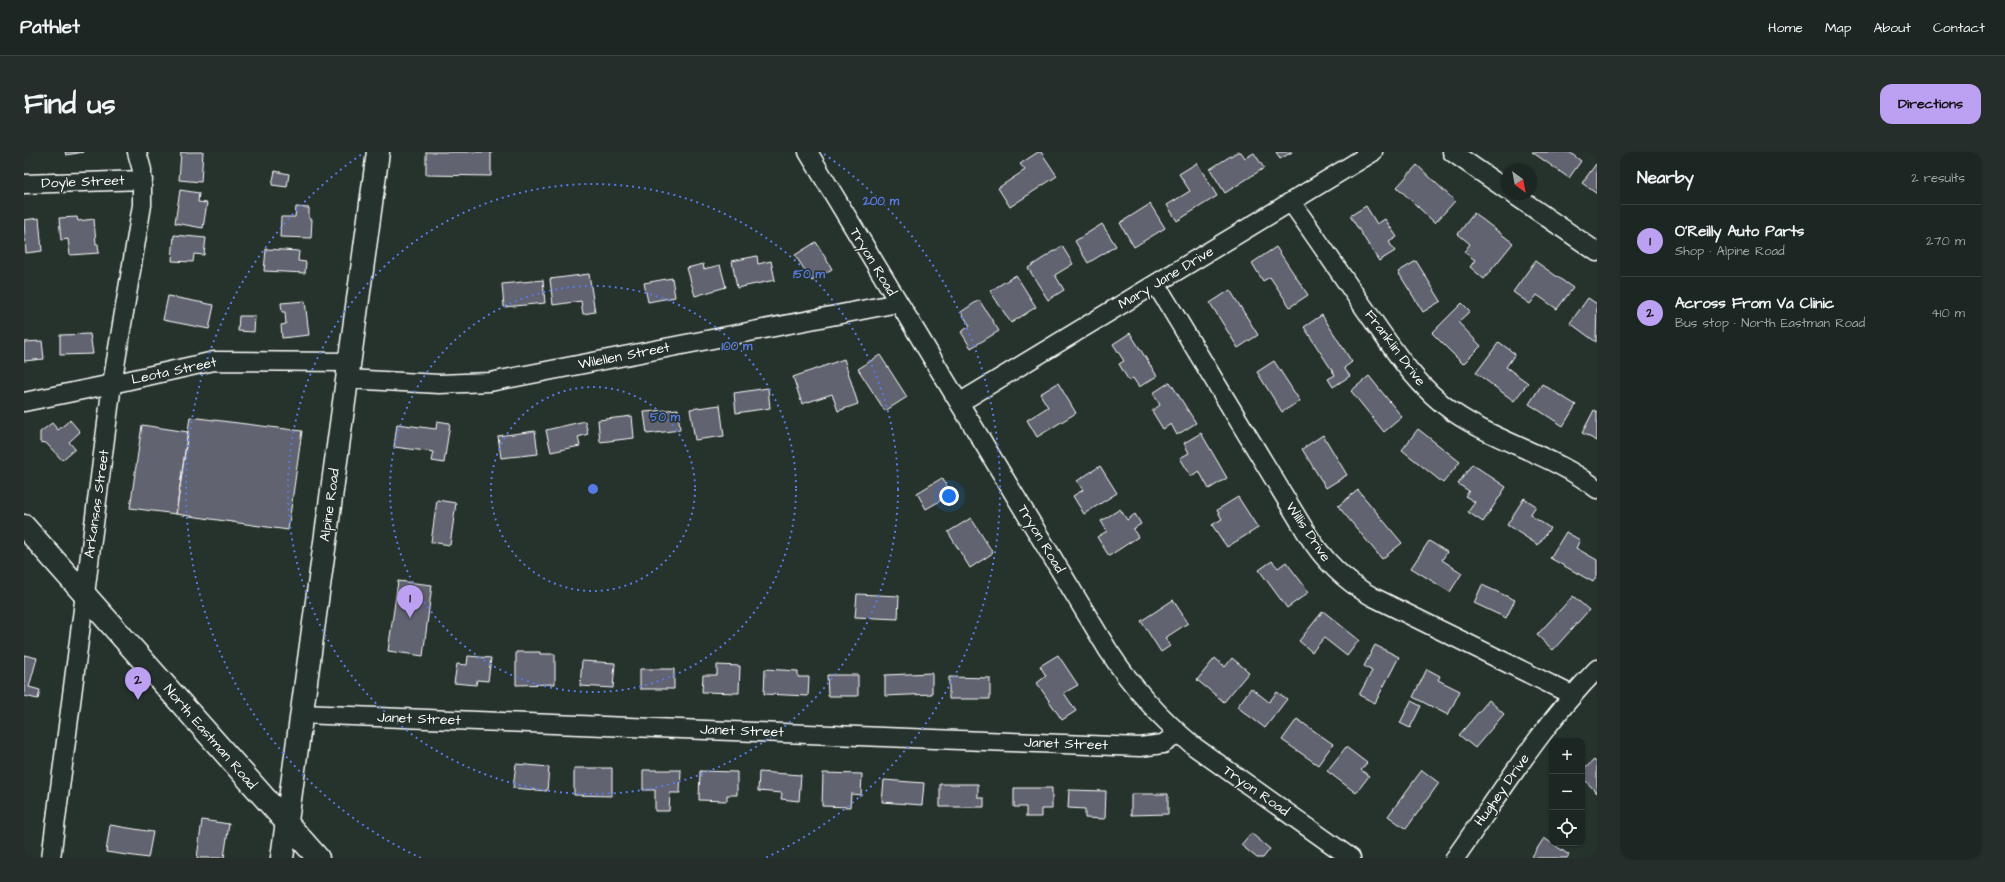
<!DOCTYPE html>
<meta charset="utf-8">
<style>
:root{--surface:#1c2622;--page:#252e2a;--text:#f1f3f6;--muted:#a0a5a5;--line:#3a4340;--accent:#bca0f2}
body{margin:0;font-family:"Architects Daughter",sans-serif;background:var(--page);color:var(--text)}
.controls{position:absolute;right:12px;bottom:12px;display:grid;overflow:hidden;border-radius:8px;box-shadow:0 1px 3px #0004}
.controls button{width:36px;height:36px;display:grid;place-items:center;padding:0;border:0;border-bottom:1px solid var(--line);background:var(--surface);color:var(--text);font:20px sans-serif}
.compass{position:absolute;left:1477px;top:12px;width:36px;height:36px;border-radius:50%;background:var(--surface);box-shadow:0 1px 3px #0004;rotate:148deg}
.you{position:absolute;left:925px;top:344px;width:14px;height:14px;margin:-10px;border:3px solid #fff;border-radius:50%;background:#1a73e8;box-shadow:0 0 0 6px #1a73e833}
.badge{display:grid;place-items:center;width:26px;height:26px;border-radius:50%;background:var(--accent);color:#111;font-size:13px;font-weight:700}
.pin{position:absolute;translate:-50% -33px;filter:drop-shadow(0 1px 2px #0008)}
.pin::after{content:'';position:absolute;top:21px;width:14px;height:12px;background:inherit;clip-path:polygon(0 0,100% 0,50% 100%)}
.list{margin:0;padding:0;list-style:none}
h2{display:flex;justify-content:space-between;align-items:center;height:52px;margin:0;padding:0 16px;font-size:17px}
h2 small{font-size:13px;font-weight:400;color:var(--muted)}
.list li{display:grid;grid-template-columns:26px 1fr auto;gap:12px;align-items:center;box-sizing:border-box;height:72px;padding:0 16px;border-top:1px solid var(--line)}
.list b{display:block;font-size:15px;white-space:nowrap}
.list p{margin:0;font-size:13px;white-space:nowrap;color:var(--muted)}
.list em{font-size:13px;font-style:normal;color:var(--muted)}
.icon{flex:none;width:22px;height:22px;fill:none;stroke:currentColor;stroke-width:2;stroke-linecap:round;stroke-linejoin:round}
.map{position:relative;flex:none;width:1573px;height:706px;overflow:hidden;border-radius:12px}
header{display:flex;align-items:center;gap:24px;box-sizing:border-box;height:56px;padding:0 20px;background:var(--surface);border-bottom:1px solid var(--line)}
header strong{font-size:19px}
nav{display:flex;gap:22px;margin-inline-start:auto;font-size:14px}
.intro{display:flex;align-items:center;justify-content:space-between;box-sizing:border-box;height:96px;padding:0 24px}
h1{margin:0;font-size:28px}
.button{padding:10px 18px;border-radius:12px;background:var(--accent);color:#111;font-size:14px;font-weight:700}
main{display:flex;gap:24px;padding:0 24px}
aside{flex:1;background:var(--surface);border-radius:12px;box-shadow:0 1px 3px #0004}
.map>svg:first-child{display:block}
.building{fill:#626471;stroke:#fff}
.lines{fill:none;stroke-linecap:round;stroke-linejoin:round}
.minor-casing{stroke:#fff;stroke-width:21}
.major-casing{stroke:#fff;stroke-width:25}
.minor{stroke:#26332d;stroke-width:18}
.major{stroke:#26332d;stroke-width:22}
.ring{fill:none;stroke:#567ae2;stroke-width:2;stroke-dasharray:2 4}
.labels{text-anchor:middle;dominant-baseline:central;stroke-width:3;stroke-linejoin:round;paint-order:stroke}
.street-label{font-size:14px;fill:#fff;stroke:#26332d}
.centre{fill:#567ae2;stroke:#26332d;stroke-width:2}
.ring-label{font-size:12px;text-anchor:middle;font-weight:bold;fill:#567ae2;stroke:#26332d;stroke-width:3;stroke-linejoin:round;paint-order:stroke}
</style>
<header>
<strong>Pathlet</strong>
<nav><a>Home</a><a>Map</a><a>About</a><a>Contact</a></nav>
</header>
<div class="intro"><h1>Find us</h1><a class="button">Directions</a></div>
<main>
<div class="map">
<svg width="1573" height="706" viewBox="0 0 1573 706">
<rect width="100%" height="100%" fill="#26332d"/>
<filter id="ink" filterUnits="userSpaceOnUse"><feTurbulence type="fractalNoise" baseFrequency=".025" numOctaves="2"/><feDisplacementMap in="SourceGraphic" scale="8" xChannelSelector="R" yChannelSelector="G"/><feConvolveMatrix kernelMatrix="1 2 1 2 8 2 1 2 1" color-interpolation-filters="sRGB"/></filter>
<g filter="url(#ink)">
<!-- building -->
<path class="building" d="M41,0H60L42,3Z
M157,0H179L177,30L155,28Z
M402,0H467V24L402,23Z
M1014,0H1017L1033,24L986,55L974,36L1001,18L996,12Z
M1213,0H1217L1221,6L1230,1L1240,16L1201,41L1186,17Z
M1252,0H1268L1256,7Z
M1508,0H1545L1557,9L1545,26Z
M1173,11L1193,44L1153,69L1143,53L1166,39L1155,22Z
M1572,12H1573V42L1558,31Z
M1393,13L1431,49L1411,71L1373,35Z
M251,19L265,22L263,35L248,33Z
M156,38L175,41L174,50L183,51L179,76L151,71Z
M1126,52L1141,76L1110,95L1096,71Z
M1342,54L1353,72L1361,67L1373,85L1365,90L1371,99L1355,109L1326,64Z
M272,55L285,56V67H288L287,86L256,85L257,65H271Z
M1450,61L1489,91L1460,127L1446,115L1451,108L1440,100L1446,92L1434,82Z
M53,65L54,69L70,67L72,92H74L75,101L46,103L44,87L37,88L35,66Z
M15,66L18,99L2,101L0,68Z
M1078,72L1092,94L1064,111L1051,89Z
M150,83L182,86L180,103L170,102L169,110L148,109Z
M792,90L808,117L788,129L771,103Z
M1038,94L1049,112L1031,123L1040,138L1024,148L1004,116Z
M1252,95L1284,143L1266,155L1246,125L1239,129L1228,111Z
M242,97L275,99L274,109L282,110L281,121L240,119Z
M733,104L734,112L747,109L751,128L713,136L708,109Z
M1392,109L1417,149L1399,160L1374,120Z
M1511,109L1549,136L1533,157L1513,143L1506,152L1489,140Z
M679,112L680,117L696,113L702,135L671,144L663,116Z
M565,122L571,160L559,162L557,149L529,153L526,127Z
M992,123L1012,155L987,171L966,139Z
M648,126L651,145L624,150L620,131Z
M519,128L521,151L480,155L478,132Z
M1206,138L1234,183L1214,196L1186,151Z
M144,144L190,153L185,177L139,168Z
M1564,146L1573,152L1572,190L1546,171Z
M955,148L975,179L947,196L937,180L946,174L937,160Z
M281,149L285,183L258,186L257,173L262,172L261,160H258L257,151Z
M1438,151L1446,159L1434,170L1457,194L1439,212L1408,181Z
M1298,163L1328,210L1320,216L1326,224L1309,235L1304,227L1311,223L1280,175Z
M215,164H231L230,180L214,179Z
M1106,181L1133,224L1115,235L1109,226L1105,229L1095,212L1100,209L1089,192Z
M66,182L69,202L36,203V183Z
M18,189L20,207L0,209V190Z
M1475,190L1491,202L1482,215L1504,231L1490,249L1452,221Z
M856,203L883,245L861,259L834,217Z
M820,207L834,252L814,259L808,242L778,252L769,225Z
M1250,209L1276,249L1258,260L1233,220Z
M1345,224L1378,265L1360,280L1327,239Z
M1146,230L1172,271L1153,283L1147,272L1139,277L1128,259L1136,253L1129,241Z
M1034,231L1052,261L1013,285L1003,268L1024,255L1016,242Z
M1518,232L1552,253L1539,274L1505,252Z
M744,236L746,256L712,261L710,241Z
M696,253L700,284L671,288L666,257Z
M654,257L656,278L623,282L620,260Z
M1570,258L1573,260V289L1558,281Z
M608,264L610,286L576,290L574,268Z
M166,265L278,279L264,378L152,362Z
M46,268L56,280L45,290L51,297L38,308L22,291L16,290V280L28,271L34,278Z
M413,269L426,271L420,311L408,309L410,300L370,295L373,272L412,277Z
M561,269L564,282L554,285L556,294L527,300L522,278Z
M118,273L164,280L152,362L106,356Z
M1394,277L1436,310L1419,331L1378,298Z
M511,279L514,302L477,306L474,284Z
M1177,281L1203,326L1185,337L1175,319L1167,324L1156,306L1165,301L1160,291Z
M1299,283L1323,323L1302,336L1278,297Z
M1448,312L1482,335L1459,370L1444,360L1451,350L1441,344L1445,339L1434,332Z
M1076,314L1093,341L1060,362L1049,344L1059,338L1053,329Z
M918,326L928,342L902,357L893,341Z
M1334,338L1378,391L1358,407L1314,354Z
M1214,345L1234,376L1203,395L1188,373L1198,367L1193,358Z
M1500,346L1512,354L1506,363L1526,376L1514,393L1483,373Z
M413,348L432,351L426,393L407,390Z
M1096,357L1103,368L1111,362L1117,372L1109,377L1114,385L1085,404L1073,385L1083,379L1077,369Z
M947,366L969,401L946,416L924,380Z
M1542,380L1556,388L1552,396L1573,408V423L1569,430L1526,406Z
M1405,389L1423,400L1418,408L1438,421L1426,440L1387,416Z
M1248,409L1254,416L1262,410L1285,440L1263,456L1235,418Z
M374,429L408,433L399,504L364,499Z
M1458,433L1491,448L1482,466L1450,451Z
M833,442L875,444L874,467L831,465Z
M1549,444L1565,458L1529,498L1513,483Z
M1149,448L1164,471L1141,486L1146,494L1137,500L1117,469Z
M1299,459L1335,488L1323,504L1300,486L1288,500L1275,489Z
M1351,493L1375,505L1351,551L1335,543L1348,519L1340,514Z
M492,500H516V502H531V532L492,533Z
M0,503L13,506L5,535L16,538L14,547L0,544Z
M1034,503L1054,533L1040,541L1052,559L1038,568L1013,531L1022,524L1016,514Z
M444,504L467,506L464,529L453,528L452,533L430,531L433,512L443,513Z
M1191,506L1201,515L1208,506L1225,520L1200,550L1173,528Z
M558,509L591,511L589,536L556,534Z
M693,513L716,514L715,541L678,540L679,523H693Z
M616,517H650V537H616Z
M741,517L774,519V525H785L784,544L740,542Z
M1403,517L1416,524L1414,528L1436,539L1424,563L1389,545Z
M908,521V542L861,544V523Z
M803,523H834V544H804Z
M925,525L966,526V547H925Z
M1227,536L1245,550L1253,540L1263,547L1241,576L1213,555Z
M1465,548L1480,562L1451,596L1435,583Z
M1387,549L1397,554L1386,576L1376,571Z
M1273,567L1309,592L1294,613L1258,588Z
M1322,595L1343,611L1337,618L1345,624L1332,641L1303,619Z
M1570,608L1573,611V641L1558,625V619Z
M492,612L525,615L523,639L489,636Z
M550,616H588V644L550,643Z
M619,618H657L656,641H646L645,659H631V638H619Z
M1398,618L1415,631L1382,677L1364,664Z
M676,619L713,620V643H703V649L675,648Z
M735,620L777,623L775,649L757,647L758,641L734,639Z
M799,621L838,622L837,643L827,642L826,655L798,654Z
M860,628L900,631L898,653L858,650Z
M916,632H954V646H960V655H916Z
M990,636H1028V657H1017V665H1002V655H990Z
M1045,638L1082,639L1081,667L1061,666V657L1044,656Z
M1107,642H1144V662L1107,663Z
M178,668L205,672L200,706H173Z
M86,673L129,680L124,706L82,700Z
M1227,681L1246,697L1239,706H1233L1217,693Z
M1520,686L1545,703L1543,706H1507Z"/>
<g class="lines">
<defs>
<path id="minor" d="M784,0L1084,498C1108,535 1137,567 1171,595L1327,706
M1428,0L1483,38
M0,32L119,28
M1489,42L1573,100
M1267,50C1292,85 1316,121 1341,157C1367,194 1391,233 1429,260C1474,291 1530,303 1573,337
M1132,132L1282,380C1299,408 1320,429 1349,445L1548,543
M323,227L415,232L466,230L874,151
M0,250L88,232L190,209L325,210
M935,251L1349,0
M278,562L1116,595L1139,592L1155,581
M27,706L88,232L118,53V18L113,0
M1431,706C1476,642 1518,573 1573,517"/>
<path id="major" d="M0,374L294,706
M258,706L354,0"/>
</defs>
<!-- minor casing -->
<use href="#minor" class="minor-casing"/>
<!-- major casing -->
<use href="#major" class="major-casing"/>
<!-- minor -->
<use href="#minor" class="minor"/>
<!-- major -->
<use href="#major" class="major"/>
</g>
</g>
<!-- distance rings -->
<g class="ring">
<circle cx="569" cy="337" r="102"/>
<circle cx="569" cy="337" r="203"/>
<circle cx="569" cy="337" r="305"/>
<path d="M397 706A407 407 0 0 1 338 2M800 2A407 407 0 0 1 741 706"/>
</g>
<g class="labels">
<!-- street labels -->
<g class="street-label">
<text transform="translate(59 30) rotate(-2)">Doyle Street</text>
<text transform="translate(849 110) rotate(59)">Tryon Road</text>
<text transform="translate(1142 126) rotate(-31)">Mary Jane Drive</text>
<text transform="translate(1371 196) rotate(53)">Franklin Drive</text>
<text transform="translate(600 204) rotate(-11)">Wilellen Street</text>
<text transform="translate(150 219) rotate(-12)">Leota Street</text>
<text transform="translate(73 352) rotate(-82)">Arkansas Street</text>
<text transform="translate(306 353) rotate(-82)">Alpine Road</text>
<text transform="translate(1284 380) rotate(56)">Willis Drive</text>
<text transform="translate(1017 387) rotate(59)">Tryon Road</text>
<text transform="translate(395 567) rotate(2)">Janet Street</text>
<text transform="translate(718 579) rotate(2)">Janet Street</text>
<text transform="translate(186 585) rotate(49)">North Eastman Road</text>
<text transform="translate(1042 592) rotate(2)">Janet Street</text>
<text transform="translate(1478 638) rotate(-55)">Hughey Drive</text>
<text transform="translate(1232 639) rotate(35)">Tryon Road</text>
</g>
</g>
<circle cx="569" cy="337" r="6" class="centre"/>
<g class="ring-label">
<text x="857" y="53">200 m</text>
<text x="785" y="126">150 m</text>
<text x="713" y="198">100 m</text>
<text x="641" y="269">50 m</text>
</g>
</svg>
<div class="controls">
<button>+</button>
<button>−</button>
<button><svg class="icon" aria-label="locate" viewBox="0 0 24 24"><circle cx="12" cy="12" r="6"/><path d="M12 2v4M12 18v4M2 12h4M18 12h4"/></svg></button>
</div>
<svg class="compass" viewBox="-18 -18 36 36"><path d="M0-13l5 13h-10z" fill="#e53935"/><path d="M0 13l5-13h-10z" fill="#a0a5a5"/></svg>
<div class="you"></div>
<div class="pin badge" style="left:386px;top:466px">1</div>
<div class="pin badge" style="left:114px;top:548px">2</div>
</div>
<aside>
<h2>Nearby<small>2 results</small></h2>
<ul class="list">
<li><span class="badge">1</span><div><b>O'Reilly Auto Parts</b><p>Shop · Alpine Road</p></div><em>270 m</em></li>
<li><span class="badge">2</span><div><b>Across From Va Clinic</b><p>Bus stop · North Eastman Road</p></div><em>410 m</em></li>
</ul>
</aside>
</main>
